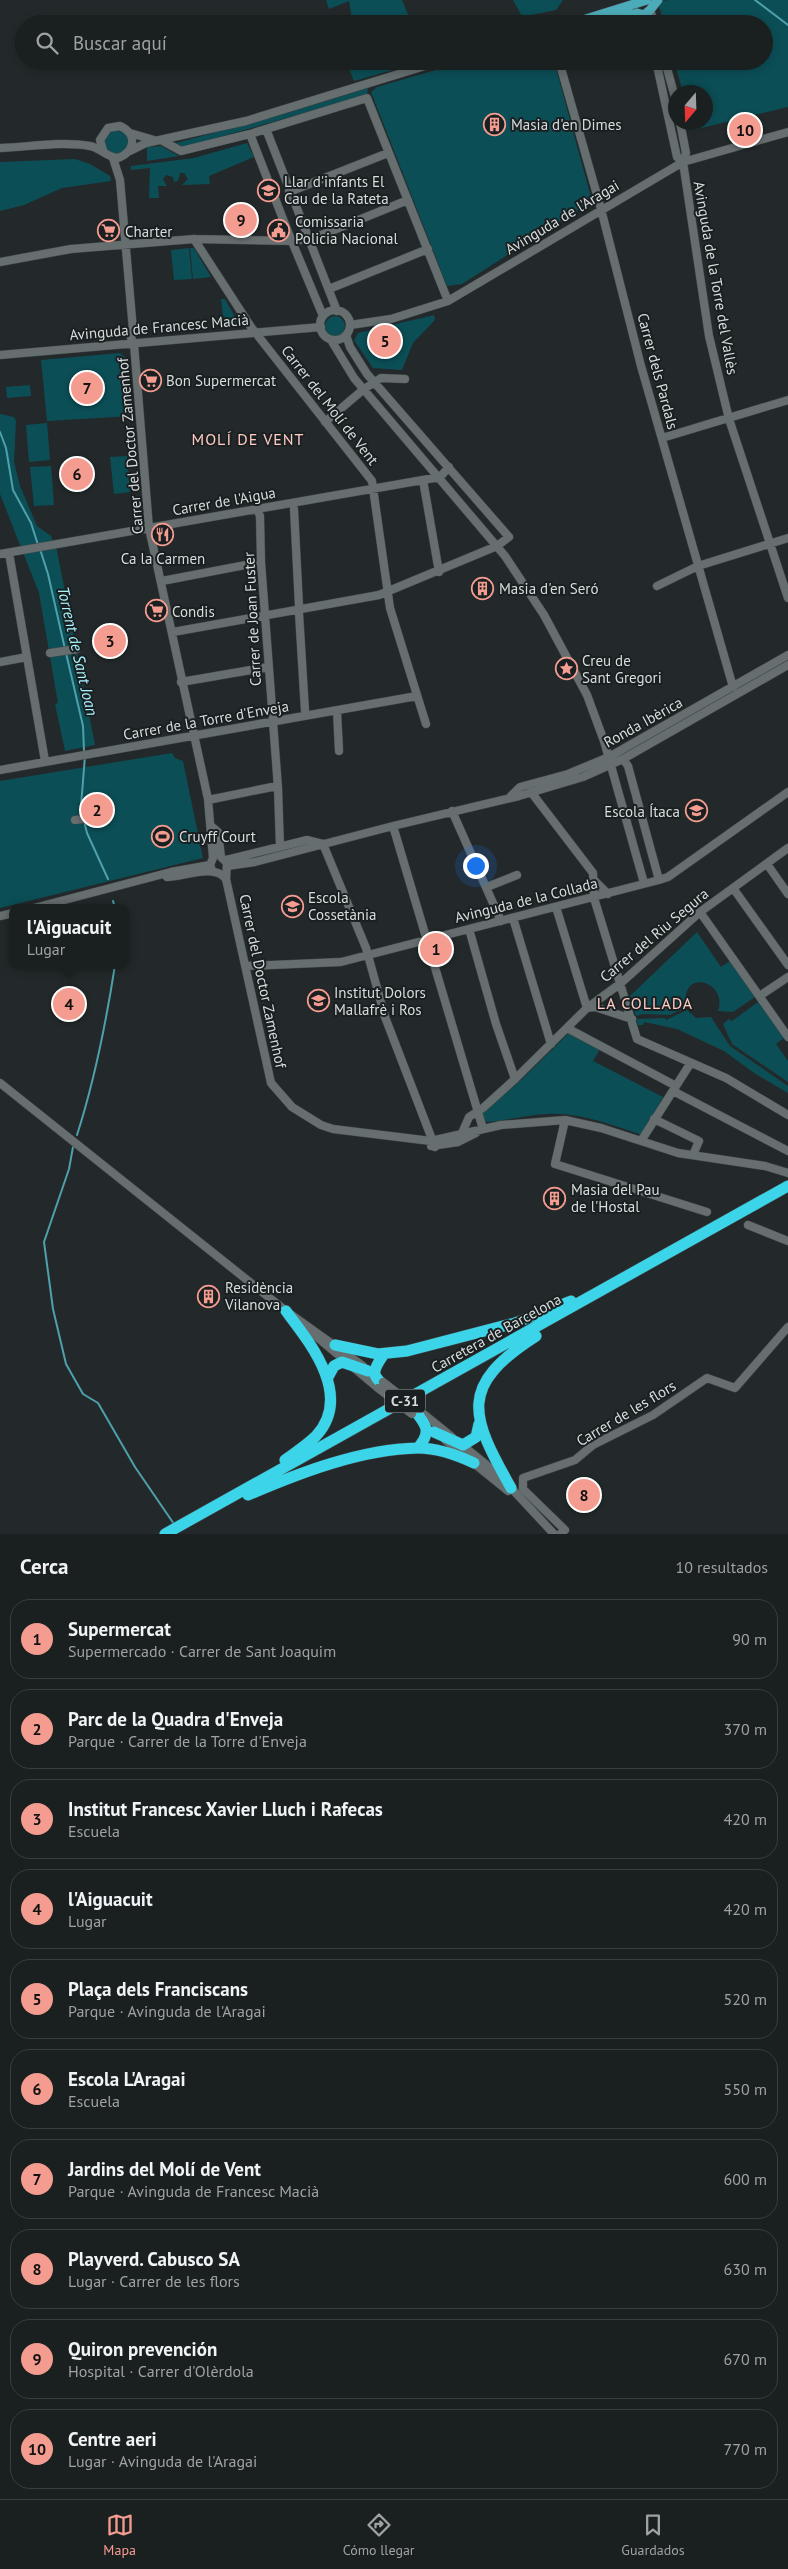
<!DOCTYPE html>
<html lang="es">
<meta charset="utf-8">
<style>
:root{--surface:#1a1f20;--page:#232729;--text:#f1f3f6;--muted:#9fa2a5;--line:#383d3e;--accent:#f59c90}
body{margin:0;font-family:"PT Sans",sans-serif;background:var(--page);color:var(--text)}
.compass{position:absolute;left:668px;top:85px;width:45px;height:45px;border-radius:50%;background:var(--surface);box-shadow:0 2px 8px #0003;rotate:199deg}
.you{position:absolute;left:475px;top:865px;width:18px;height:18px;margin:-12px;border:4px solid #fff;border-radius:50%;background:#1a73e8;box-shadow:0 0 0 8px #1a73e833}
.badge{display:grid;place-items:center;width:32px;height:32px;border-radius:50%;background:var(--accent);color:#111;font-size:16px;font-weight:700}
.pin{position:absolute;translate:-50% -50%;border:2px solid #fff;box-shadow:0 1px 5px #0006}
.popup{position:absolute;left:9px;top:904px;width:120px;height:65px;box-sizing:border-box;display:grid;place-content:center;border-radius:10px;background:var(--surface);filter:drop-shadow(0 1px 4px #0005);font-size:16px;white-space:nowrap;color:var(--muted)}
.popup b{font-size:19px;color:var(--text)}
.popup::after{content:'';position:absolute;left:50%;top:100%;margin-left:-10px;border:10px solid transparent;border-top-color:var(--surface)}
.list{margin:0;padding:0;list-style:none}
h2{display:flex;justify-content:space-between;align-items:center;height:65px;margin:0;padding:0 20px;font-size:21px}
h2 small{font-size:16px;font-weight:400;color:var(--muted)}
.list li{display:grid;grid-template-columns:32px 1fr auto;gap:15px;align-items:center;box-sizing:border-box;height:80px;margin:0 10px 10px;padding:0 10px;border:1px solid var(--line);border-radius:20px}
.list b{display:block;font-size:19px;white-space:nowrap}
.list p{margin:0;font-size:16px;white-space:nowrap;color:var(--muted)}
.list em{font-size:16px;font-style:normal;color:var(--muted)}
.icon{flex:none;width:28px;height:28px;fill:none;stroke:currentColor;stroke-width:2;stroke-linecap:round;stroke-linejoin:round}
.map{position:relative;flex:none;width:788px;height:1534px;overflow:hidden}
.search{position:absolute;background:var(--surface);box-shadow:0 2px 8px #0003;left:15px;right:15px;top:15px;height:55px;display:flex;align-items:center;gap:12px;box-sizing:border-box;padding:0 18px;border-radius:28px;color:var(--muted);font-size:19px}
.sheet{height:965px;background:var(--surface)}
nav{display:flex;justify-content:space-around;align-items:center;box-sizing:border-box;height:70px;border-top:1px solid var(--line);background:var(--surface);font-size:14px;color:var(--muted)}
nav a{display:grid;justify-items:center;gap:2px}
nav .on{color:var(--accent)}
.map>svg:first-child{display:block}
.green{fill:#0c4e56}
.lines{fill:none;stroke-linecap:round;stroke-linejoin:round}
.stream{stroke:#4ea0ab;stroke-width:2}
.minor-casing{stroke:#414748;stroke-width:9}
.major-casing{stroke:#414748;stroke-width:10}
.highway-casing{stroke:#414748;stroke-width:12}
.minor{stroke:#666e6f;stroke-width:8}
.major{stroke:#4cabb8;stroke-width:9}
.highway{stroke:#3bd4e8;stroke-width:11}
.minor-bridge-casing{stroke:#414748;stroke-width:9;stroke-linecap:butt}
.minor-bridge{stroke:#666e6f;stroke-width:8}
.labels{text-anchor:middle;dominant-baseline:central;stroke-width:4;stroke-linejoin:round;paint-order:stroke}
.shield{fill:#1a2021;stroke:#9fa4a5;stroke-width:1}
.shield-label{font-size:14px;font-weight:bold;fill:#d8dcdd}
.poi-label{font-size:15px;fill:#d8dcdd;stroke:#1a2021;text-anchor:start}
.street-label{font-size:15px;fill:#d8dcdd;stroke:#1a2021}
.neighbourhood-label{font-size:16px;letter-spacing:1px;fill:#ffcbc3;stroke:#1a2021}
.water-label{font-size:16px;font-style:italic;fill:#a8f2fe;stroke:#1a2021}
</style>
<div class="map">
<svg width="788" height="1534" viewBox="0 0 788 1534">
<rect width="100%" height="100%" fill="#23292a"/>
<!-- green -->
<path class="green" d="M326,0H402L412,24H342L352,19L349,1L329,9Z
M513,0H563L556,10L531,15L534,24H526Z
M668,0H788V107L693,130L691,123L706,122V92H683L674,61H764V24H664L658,2Z
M346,61H424L354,81Z
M467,61H554L592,201L462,284L447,286L371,92L377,87Z
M368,88L367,95L181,148L176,143L287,113Z
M104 142a12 12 0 1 1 24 0a12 12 0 1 1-24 0Z
M247,143L254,157L209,176L210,184L182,185L188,179L184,173H180L178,181L174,182L173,177L166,175L163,179L167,186H158L159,198H149L150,168L131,170V166L194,158Z
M161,146L179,156L147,161V147Z
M75,159L90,164L110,176L111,181L62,188L24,205L0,211V162Z
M189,248L192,279L174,280L171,250Z
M190,248H194L211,277L193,279Z
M221,299H225L239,324L232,325L223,316Z
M434,315L435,320L413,343L402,370L373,368L354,340L358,333Z
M325 326a10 10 0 1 1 20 0a10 10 0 1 1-20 0Z
M120,353L127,359L132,416L47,421L41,360Z
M30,385L31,396L7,398L6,387Z
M0,414L14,417L16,421L14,462L20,486L37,526L51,536L57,551L95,745L65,751L55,704L58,703L39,593L0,494Z
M47,423L50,460L29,462L26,425Z
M127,456L130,492L114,494L110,457Z
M51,466L54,505L34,506L30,467Z
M172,753L175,758L183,761L203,858L0,908V781Z
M697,932L721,967L730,961L755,997L733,1012L718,1011C727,986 694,972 687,991C685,995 686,1003 686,1007L670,1015L643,1014L636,1016L629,997Z
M758,1002L784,1038L776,1044L788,1061V1082L732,1044L723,1024L729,1019L732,1021Z
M687,1010L696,1018L711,1017L730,1046L788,1086V1093L754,1073L724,1051L677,1029L644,1022L643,1025H638L636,1019L665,1018L666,1020Z
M569,1033L600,1049L593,1061L663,1097L642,1135C612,1125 579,1112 547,1114C526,1115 505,1121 485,1122L482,1114L521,1080Z"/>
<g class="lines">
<!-- stream -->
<path class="stream" d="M755,0L788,25
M0,432L6,448L13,490L31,523L38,545
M40,549L48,574L65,649
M66,653L83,726L84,751
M83,816L81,806L85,756
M84,821L87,833L108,879
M113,901L115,908
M77,1135C95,1079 106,1023 115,965
M73,1147L69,1169L44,1242L53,1309L66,1364L83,1394L98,1403L135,1467L174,1524"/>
<defs>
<path id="minor" d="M650,10L655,24
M644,15L647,24
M612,24L641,15
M559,61L601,209L641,366L733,687
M656,61L677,157L683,162L709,336L729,419L788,598
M665,61L676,101
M680,122L686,153L683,162
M266,129L337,311
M130,133L154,140
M250,134L288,232L323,316
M161,140L181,151L250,134L367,98L448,301
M0,148C29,147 62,141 90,146C101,148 106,157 118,158C135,152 138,134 120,126L108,128L100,140L103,150
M130,151L146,143L246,121L441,61
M113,158L120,180L133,330L131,338L134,344L149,528L208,799L213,858L210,865L212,870
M289,192L388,153
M194,239L251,327L372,481L390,608L426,724
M0,262L71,249L194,239L293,241L314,238L408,200
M329,289L428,249
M320 325a15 15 0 1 1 30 0a15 15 0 1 1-30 0Z
M350,325L391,319L448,301L683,162L788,132
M331,340L354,378L505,556L544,615L587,695L604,741L644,883
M0,355L321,327
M325,422L364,389L381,378L405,379
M662,438L788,400
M423,480L439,572
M257,509L260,516L261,562L278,788L280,847
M294,509L299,606
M9,553L45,761
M0,554L440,477L449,467
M162,581L261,562
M657,586L698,566L788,538
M299,613L305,711
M173,632L379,595L497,546L509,537L367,374L350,347L346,335
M50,653L77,649
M0,662L27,657
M181,682L268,667
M337,711L339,751
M623,759L628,766L659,880
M0,770L417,696
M531,792L593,873L594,898L637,1039L726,1078L788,1115
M510,797L520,787L568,774L609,757L788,655
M208,800L272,787L278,788
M452,811L501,921
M75,820L93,818
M211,826L218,832L221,857L227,863L226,879L271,1083L292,1107L321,1125L333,1129L431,1141L501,1125L565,1120L601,1128L678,1153L765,1166L788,1173
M393,826L483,1129
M323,844L366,948L385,1017L435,1147
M226,860L307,840L323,844
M767,864L788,894
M227,866L255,862L393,826L519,796L583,777L623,759L788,665
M167,877C184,877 214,863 226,879
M593,879L608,894
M487,887L517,875
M733,888L788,965
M556,907L587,1008L595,1007L632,1019
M34,908L171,872L210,865
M700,912L788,1037
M0,916L13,913
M513,918L551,1044
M469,929L496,1024L515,1079
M246,966L341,962L659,880L668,877L788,792
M764,993L788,977
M567,1028L676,1086
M0,1083L286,1311L363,1366
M673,1091L788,1151
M654,1119L699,1141L693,1155
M565,1120L555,1164L707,1212
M641,1141L690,1064
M458,1142L469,1117L483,1108L515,1079L587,1008L621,983L700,912L788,848
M431,1146L458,1142L476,1133
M748,1225L788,1241
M312,1333L378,1388
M420,1411L452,1437
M445,1440L508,1491
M461,1444L499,1475L554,1534
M560,1534L565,1530L523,1489V1478L575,1460L593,1445L653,1415L707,1378L735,1388L788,1327"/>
<path id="major" d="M637,13L644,15L650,10L658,0
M616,15L623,13L642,15
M570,24L647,0"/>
<path id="highway" d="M335,1345L378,1354L407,1351L515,1323L571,1301
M384,1354C367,1378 376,1375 390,1393
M328,1377L334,1366L342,1362L368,1371
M412,1404C420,1423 436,1426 418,1448
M434,1432L463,1445L476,1437L479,1424
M285,1460C296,1452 307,1445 316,1436C353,1396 311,1344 286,1311
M511,1488C470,1415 458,1386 536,1336
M248,1495C299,1473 361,1449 418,1448C437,1448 457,1455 474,1463
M165,1534L788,1186"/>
</defs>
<!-- minor casing -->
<use href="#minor" class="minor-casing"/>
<!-- major casing -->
<use href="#major" class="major-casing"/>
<!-- highway casing -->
<use href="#highway" class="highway-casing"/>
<!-- minor -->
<use href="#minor" class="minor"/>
<!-- major -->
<use href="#major" class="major"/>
<!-- highway -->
<use href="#highway" class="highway"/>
<defs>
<path id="minor-bridge" d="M383,1382L414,1406
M378,1388L412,1414"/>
</defs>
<!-- minor-bridge casing -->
<use href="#minor-bridge" class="minor-bridge-casing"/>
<!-- minor-bridge -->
<use href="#minor-bridge" class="minor-bridge"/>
</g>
<!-- icons -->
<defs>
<symbol id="building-ring" viewBox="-11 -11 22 22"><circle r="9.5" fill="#1a2021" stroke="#f59c90" stroke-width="1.5"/><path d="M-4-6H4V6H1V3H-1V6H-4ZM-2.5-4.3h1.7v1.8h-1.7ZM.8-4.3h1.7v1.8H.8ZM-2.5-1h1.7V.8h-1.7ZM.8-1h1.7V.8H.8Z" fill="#f59c90"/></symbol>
<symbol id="school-ring" viewBox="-11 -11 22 22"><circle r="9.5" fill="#1a2021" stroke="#f59c90" stroke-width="1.5"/><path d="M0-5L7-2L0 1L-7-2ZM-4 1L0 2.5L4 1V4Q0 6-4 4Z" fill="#f59c90"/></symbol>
<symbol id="civic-ring" viewBox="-11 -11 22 22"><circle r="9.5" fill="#1a2021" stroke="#f59c90" stroke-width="1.5"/><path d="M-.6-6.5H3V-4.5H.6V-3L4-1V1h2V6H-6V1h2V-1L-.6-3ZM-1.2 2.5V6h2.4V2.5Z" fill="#f59c90"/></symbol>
<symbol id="supermarket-ring" viewBox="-11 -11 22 22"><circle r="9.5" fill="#1a2021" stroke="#f59c90" stroke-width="1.5"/><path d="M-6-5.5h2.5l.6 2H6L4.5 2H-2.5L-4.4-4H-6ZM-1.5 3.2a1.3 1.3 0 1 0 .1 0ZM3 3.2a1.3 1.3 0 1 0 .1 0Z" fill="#f59c90"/></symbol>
<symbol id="restaurant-ring" viewBox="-11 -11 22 22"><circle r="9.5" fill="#1a2021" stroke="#f59c90" stroke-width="1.5"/><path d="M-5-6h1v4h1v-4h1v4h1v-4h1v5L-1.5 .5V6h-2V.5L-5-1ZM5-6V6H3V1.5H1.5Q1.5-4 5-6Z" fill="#f59c90"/></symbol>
<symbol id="sight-ring" viewBox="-11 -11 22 22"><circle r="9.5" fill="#1a2021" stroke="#f59c90" stroke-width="1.5"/><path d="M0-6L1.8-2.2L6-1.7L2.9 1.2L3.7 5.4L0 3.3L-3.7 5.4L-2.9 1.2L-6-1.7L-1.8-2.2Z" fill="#f59c90"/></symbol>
<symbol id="stadium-ring" viewBox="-11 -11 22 22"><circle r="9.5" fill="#1a2021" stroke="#f59c90" stroke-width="1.5"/><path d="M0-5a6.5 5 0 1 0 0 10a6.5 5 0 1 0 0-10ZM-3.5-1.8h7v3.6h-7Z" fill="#f59c90"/></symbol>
</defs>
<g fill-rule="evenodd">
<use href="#building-ring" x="482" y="112" width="25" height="25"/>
<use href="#school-ring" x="256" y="178" width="25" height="25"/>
<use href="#civic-ring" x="266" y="218" width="25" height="25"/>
<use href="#supermarket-ring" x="96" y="218" width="25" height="25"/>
<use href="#supermarket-ring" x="138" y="368" width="25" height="25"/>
<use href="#restaurant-ring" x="150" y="522" width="25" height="25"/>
<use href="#building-ring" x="470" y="576" width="25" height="25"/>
<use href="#supermarket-ring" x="144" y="598" width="25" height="25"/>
<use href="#sight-ring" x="554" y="656" width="25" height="25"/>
<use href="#school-ring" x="684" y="798" width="25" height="25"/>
<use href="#stadium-ring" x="150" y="824" width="25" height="25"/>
<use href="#school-ring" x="280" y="894" width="25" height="25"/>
<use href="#school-ring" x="306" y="988" width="25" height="25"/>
<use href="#building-ring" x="542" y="1186" width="25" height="25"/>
<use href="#building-ring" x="196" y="1284" width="25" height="25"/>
</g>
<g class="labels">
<!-- shield labels -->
<rect class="shield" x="385" y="1389.5" width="40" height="23" rx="4"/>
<g class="shield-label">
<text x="405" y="1401">C-31</text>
</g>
<!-- poi labels -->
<g class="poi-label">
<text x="511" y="124">Masia d'en Dimes</text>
<text x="284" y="181">Llar d'infants El<tspan x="284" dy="17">Cau de la Rateta</tspan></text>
<text x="295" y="221">Comissaria<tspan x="295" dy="17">Policia Nacional</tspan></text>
<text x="125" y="231">Charter</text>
<text x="166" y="380">Bon Supermercat</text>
<text x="163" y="558" text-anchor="middle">Ca la Carmen</text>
<text x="499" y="588">Masia d'en Seró</text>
<text x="172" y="611">Condis</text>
<text x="582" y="660">Creu de<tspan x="582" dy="17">Sant Gregori</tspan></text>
<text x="680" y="811" text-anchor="end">Escola Ítaca</text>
<text x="179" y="836">Cruyff Court</text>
<text x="308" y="897">Escola<tspan x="308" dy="17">Cossetània</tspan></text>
<text x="334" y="992">Institut Dolors<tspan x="334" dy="17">Mallafrè i Ros</tspan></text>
<text x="571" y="1189">Masia del Pau<tspan x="571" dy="17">de l'Hostal</tspan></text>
<text x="225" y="1287">Residència<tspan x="225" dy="17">Vilanova</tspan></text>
</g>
<!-- street labels -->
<g class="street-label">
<text transform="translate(562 217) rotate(-31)">Avinguda de l'Aragai</text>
<text transform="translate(716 278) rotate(80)">Avinguda de la Torre del Vallès</text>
<text transform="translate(159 327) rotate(-5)">Avinguda de Francesc Macià</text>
<text transform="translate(658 371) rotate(75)">Carrer dels Pardals</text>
<text transform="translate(330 405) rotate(52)">Carrer del Molí de Vent</text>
<text transform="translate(130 446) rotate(-95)">Carrer del Doctor Zamenhof</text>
<text transform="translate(224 501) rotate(-10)">Carrer de l'Aigua</text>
<text transform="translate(252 619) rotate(-93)">Carrer de Joan Fuster</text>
<text transform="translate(206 720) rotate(-10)">Carrer de la Torre d'Enveja</text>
<text transform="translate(643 722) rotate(-29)">Ronda Ibèrica</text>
<text transform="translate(526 900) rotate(-14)">Avinguda de la Collada</text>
<text transform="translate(654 935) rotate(-40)">Carrer del Riu Segura</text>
<text transform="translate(263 981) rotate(78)">Carrer del Doctor Zamenhof</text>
<text transform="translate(496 1333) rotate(-29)">Carretera de Barcelona</text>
<text transform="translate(626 1413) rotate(-31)">Carrer de les flors</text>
</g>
<!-- neighbourhood labels -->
<g class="neighbourhood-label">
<text x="248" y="439">MOLÍ DE VENT</text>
<text x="645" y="1003">LA COLLADA</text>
</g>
<!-- water labels -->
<g class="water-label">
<text transform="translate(78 651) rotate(77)">Torrent de Sant Joan</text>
</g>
</g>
</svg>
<svg class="compass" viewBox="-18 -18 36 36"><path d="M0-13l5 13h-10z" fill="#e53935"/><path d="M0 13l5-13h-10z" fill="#9fa2a5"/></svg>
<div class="you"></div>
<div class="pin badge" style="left:436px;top:949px">1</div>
<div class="pin badge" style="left:97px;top:810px">2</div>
<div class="pin badge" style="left:110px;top:641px">3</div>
<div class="pin badge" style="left:69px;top:1004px">4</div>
<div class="popup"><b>l'Aiguacuit</b>Lugar</div>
<div class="pin badge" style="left:385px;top:341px">5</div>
<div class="pin badge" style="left:77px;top:474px">6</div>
<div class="pin badge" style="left:87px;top:388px">7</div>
<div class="pin badge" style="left:584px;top:1495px">8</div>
<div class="pin badge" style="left:241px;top:220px">9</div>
<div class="pin badge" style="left:745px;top:130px">10</div>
<div class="search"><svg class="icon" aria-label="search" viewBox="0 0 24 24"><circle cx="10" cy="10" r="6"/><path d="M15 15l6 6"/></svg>Buscar aquí</div>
</div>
<section class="sheet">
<h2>Cerca<small>10 resultados</small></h2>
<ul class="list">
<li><span class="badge">1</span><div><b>Supermercat</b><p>Supermercado · Carrer de Sant Joaquim</p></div><em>90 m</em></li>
<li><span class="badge">2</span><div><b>Parc de la Quadra d'Enveja</b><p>Parque · Carrer de la Torre d'Enveja</p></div><em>370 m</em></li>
<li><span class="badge">3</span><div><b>Institut Francesc Xavier Lluch i Rafecas</b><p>Escuela</p></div><em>420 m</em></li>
<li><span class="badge">4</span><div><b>l'Aiguacuit</b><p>Lugar</p></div><em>420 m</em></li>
<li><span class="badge">5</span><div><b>Plaça dels Franciscans</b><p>Parque · Avinguda de l'Aragai</p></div><em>520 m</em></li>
<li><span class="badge">6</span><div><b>Escola L'Aragai</b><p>Escuela</p></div><em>550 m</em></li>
<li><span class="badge">7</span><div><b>Jardins del Molí de Vent</b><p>Parque · Avinguda de Francesc Macià</p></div><em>600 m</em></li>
<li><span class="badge">8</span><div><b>Playverd. Cabusco SA</b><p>Lugar · Carrer de les flors</p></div><em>630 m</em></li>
<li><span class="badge">9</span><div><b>Quiron prevención</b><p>Hospital · Carrer d'Olèrdola</p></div><em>670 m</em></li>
<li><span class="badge">10</span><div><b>Centre aeri</b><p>Lugar · Avinguda de l'Aragai</p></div><em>770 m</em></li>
</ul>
</section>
<nav>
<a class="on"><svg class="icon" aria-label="map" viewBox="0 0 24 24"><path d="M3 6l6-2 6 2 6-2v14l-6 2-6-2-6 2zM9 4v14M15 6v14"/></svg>Mapa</a>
<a><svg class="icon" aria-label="directions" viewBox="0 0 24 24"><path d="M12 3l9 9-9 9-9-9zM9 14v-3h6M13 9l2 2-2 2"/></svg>Cómo llegar</a>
<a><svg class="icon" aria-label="saved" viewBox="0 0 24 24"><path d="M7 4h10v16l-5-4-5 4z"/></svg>Guardados</a>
</nav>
